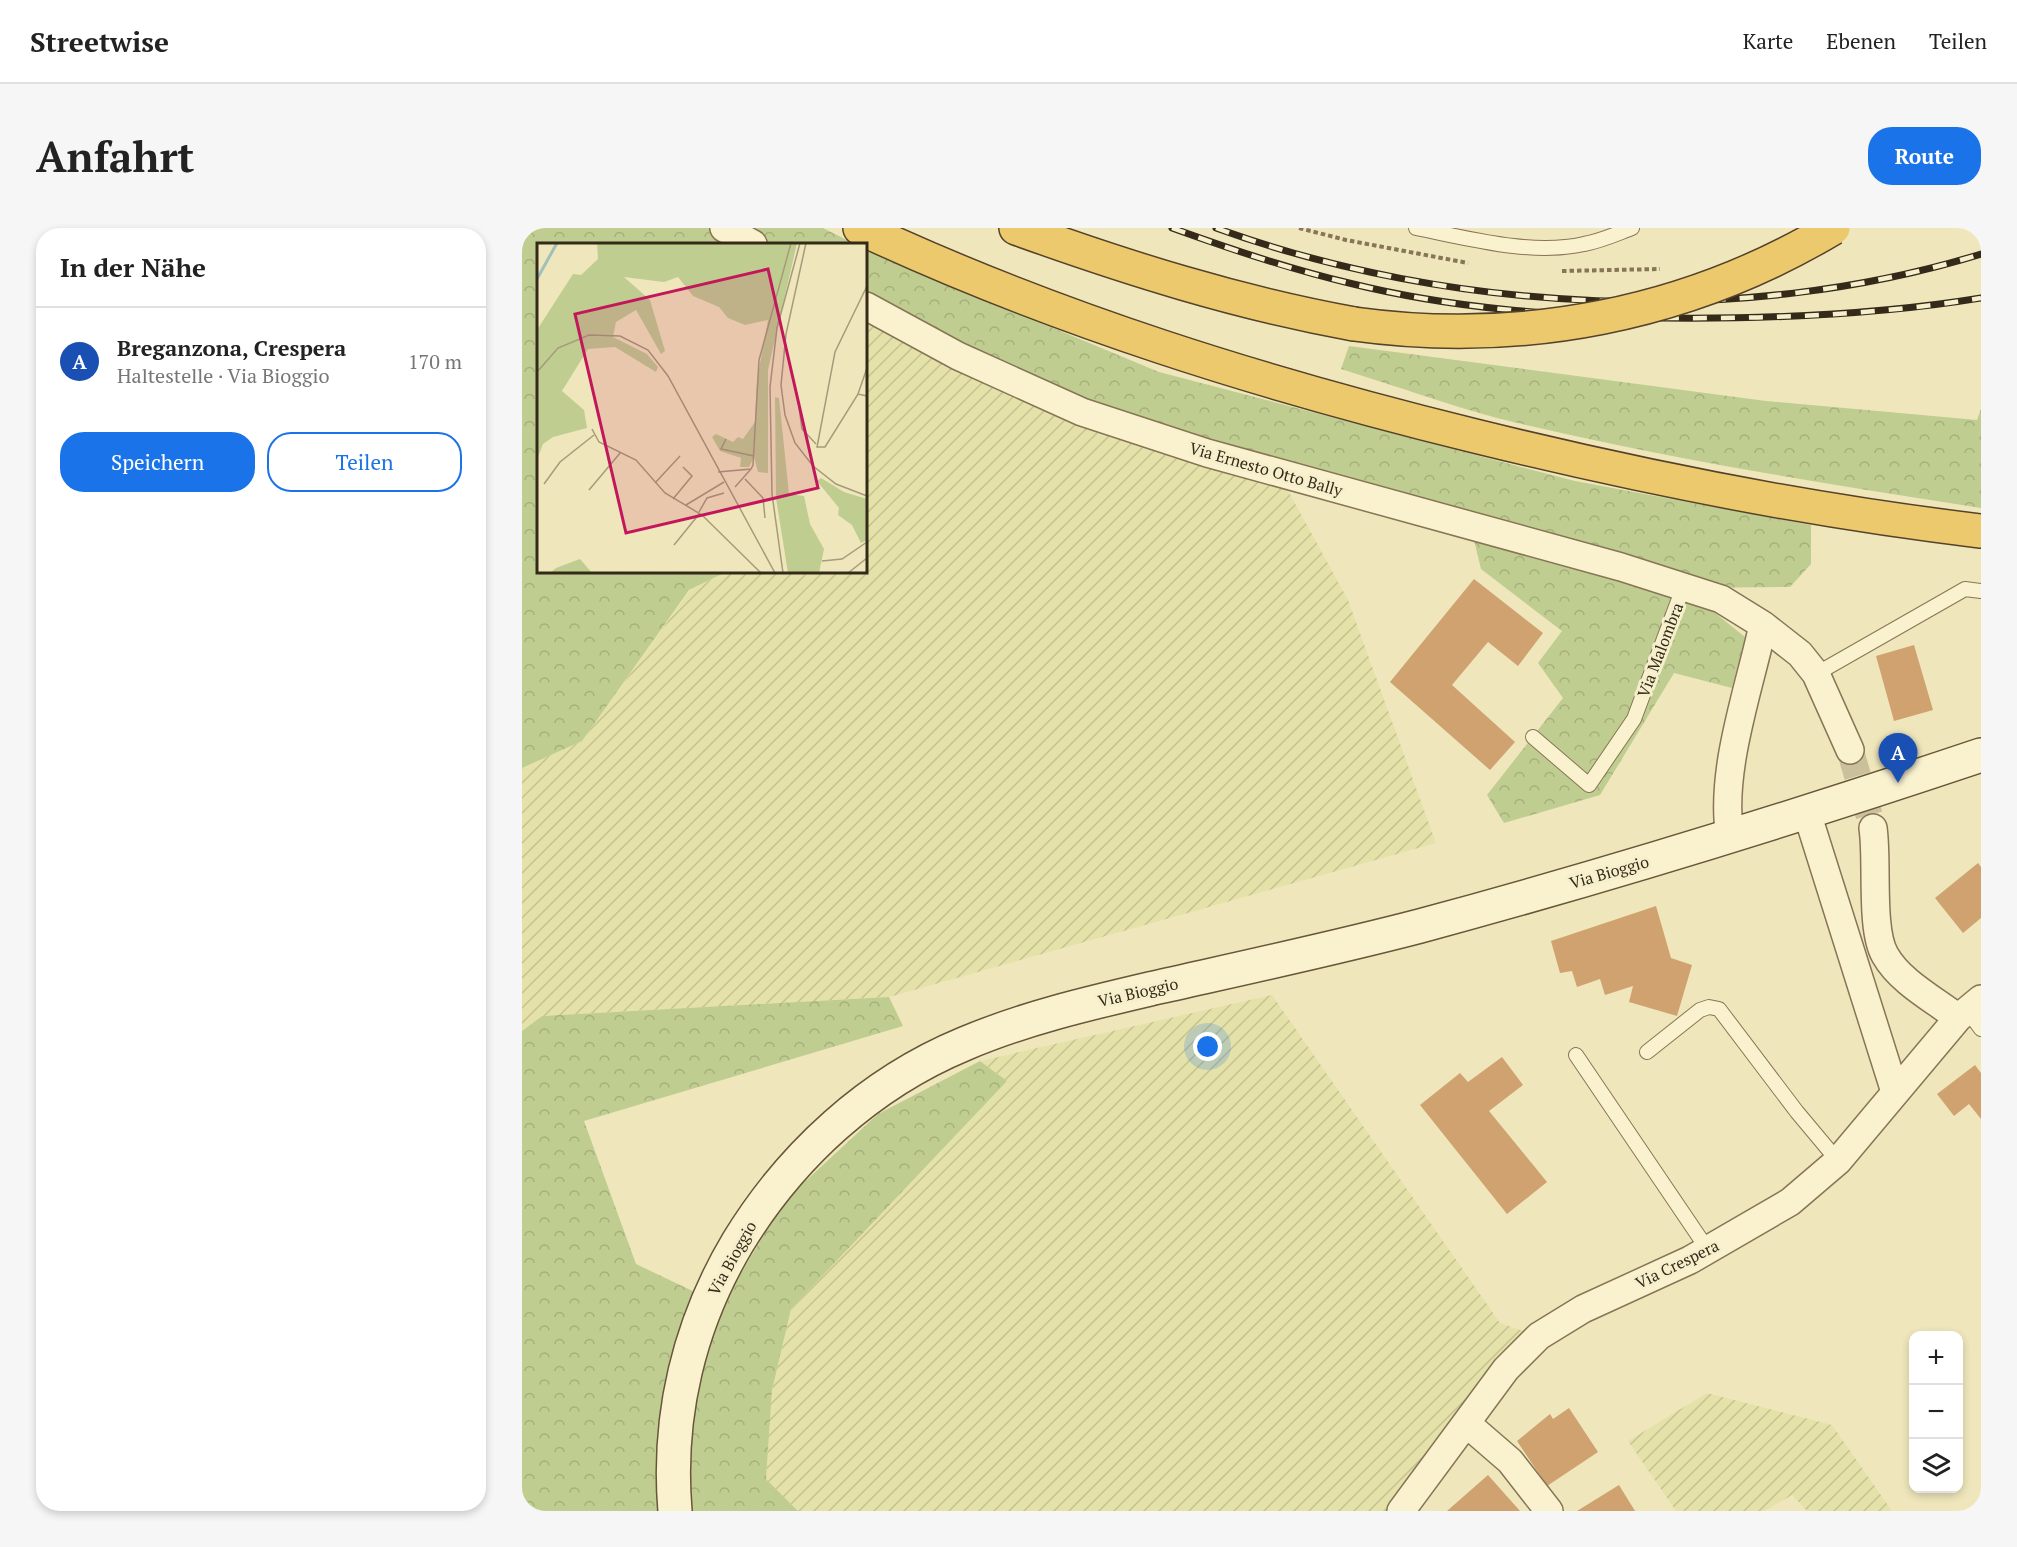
<!DOCTYPE html>
<html lang="de">
<meta charset="utf-8">
<style>
:root{--surface:#fff;--page:#f6f6f6;--text:#222;--muted:#767676;--line:#e0e0e0;--accent:#1a73e8}
body{margin:0;font-family:"PT Serif",serif;background:var(--page);color:var(--text)}
.controls{position:absolute;right:18px;bottom:18px;display:grid;overflow:hidden;border-radius:12px;box-shadow:0 3px 9px #0003}
.controls button{width:54px;height:54px;display:grid;place-items:center;padding:0;border:0;border-bottom:2px solid var(--line);background:var(--surface);color:var(--text);font:30px sans-serif}
.you{position:absolute;left:686px;top:819px;width:21px;height:21px;margin:-15px;border:4px solid #fff;border-radius:50%;background:#1a73e8;box-shadow:0 0 0 9px #1a73e833}
.badge{display:grid;place-items:center;width:39px;height:39px;border-radius:50%;background:var(--accent);color:#fff;font-size:20px;font-weight:700}
.pin{position:absolute;translate:-50% -50px;filter:drop-shadow(0 2px 3px #0008)}
.pin::after{content:'';position:absolute;top:32px;width:21px;height:18px;background:inherit;clip-path:polygon(0 0,100% 0,50% 100%)}
.list{margin:0;padding:0;list-style:none}
h2{display:flex;justify-content:space-between;align-items:center;height:78px;margin:0;padding:0 24px;font-size:26px}
h2 small{font-size:20px;font-weight:400;color:var(--muted)}
.list li{display:grid;grid-template-columns:39px 1fr auto;gap:18px;align-items:center;box-sizing:border-box;height:108px;padding:0 24px;border-top:2px solid var(--line)}
.list b{display:block;font-size:22px;white-space:nowrap}
.list p{margin:0;font-size:20px;white-space:nowrap;color:var(--muted)}
.list em{font-size:20px;font-style:normal;color:var(--muted)}
.actions{display:flex;gap:12px;padding:18px 24px}
.actions a{flex:1;padding:14px 0;border:2px solid var(--accent);border-radius:24px;text-align:center;font-size:21px;color:var(--accent)}
.actions .main{background:var(--accent);color:#fff}
.icon{flex:none;width:33px;height:33px;fill:none;stroke:currentColor;stroke-width:2;stroke-linecap:round;stroke-linejoin:round}
.map{position:relative;flex:none;width:1459px;height:1283px;overflow:hidden;border-radius:24px}
header{display:flex;align-items:center;gap:36px;box-sizing:border-box;height:84px;padding:0 30px;background:var(--surface);border-bottom:2px solid var(--line)}
header strong{font-size:28px}
nav{display:flex;gap:33px;margin-inline-start:auto;font-size:21px}
.intro{display:flex;align-items:center;justify-content:space-between;box-sizing:border-box;height:144px;padding:0 36px}
h1{margin:0;font-size:42px}
.button{padding:15px 27px;border-radius:24px;background:var(--accent);color:#fff;font-size:21px;font-weight:700}
main{display:flex;gap:36px;padding:0 36px}
aside{flex:1;background:var(--surface);border-radius:24px;box-shadow:0 3px 9px #0003}
.map>svg:first-child{display:block}
.farmland{fill:url(#farmland-furrows)}
.forest{fill:url(#forest-crowns)}
.building{fill:#cfa270}
.lines{fill:none;stroke-linecap:round;stroke-linejoin:round}
.minor-tunnel{stroke:#cac09b;stroke-width:27;stroke-dasharray:27 14;stroke-linecap:butt}
.service-casing{stroke:#877555;stroke-width:16}
.minor-casing{stroke:#877555;stroke-width:30}
.secondary-casing{stroke:#685638;stroke-width:36}
.trunk-casing{stroke:#54422a;stroke-width:36}
.path{stroke:#877555;stroke-width:4;stroke-dasharray:4.5 3;stroke-linecap:butt}
.service{stroke:#faf2cf;stroke-width:14}
.minor{stroke:#faf2cf;stroke-width:27}
.secondary{stroke:#faf2cf;stroke-width:33}
.trunk{stroke:#ecc96c;stroke-width:33}
.rail-casing{stroke:#352a1a;stroke-width:7}
.rail{stroke:#f6efcb;stroke-width:4.5;stroke-dasharray:14;stroke-linecap:butt}
.trunk-bridge-casing{stroke:#54422a;stroke-width:36;stroke-linecap:butt}
.trunk-bridge{stroke:#ecc96c;stroke-width:33}
.labels{text-anchor:middle;dominant-baseline:central;stroke-width:6;stroke-linejoin:round;paint-order:stroke}
.street-label{font-size:16px;fill:#352a1a;stroke:#f6efcb}
.inset-river{fill:none;stroke:#a0c0ba;stroke-width:3}
.inset-road{fill:none;stroke:#a59b7b;stroke-width:1.5}
.view{fill:#c2185b;fill-opacity:0.15;stroke:#c2185b;stroke-width:3}
.inset-edge{fill:none;stroke:#352a1a;stroke-width:3}
</style>
<header>
<strong>Streetwise</strong>
<nav><a>Karte</a><a>Ebenen</a><a>Teilen</a></nav>
</header>
<div class="intro"><h1>Anfahrt</h1><a class="button">Route</a></div>
<main>
<aside>
<h2>In der Nähe<small></small></h2>
<ul class="list">
<li><span class="badge" style="background:#1a4fb4">A</span><div><b>Breganzona, Crespera</b><p>Haltestelle · Via Bioggio</p></div><em>170 m</em></li>
</ul>
<div class="actions"><a class="main">Speichern</a><a>Teilen</a></div>
</aside>
<div class="map">
<svg width="1459" height="1283" viewBox="0 0 1459 1283">
<defs>
<pattern id="farmland-furrows" width="10" height="10" patternUnits="userSpaceOnUse" patternTransform="scale(1.5)"><rect width="10" height="10" fill="#e5e2a9"/><path d="M-1 1l2-2M0 10L10 0M9 11l2-2" fill="none" stroke="#c5c291"/></pattern>
<pattern id="forest-crowns" width="20" height="18" patternUnits="userSpaceOnUse" patternTransform="scale(1.5)"><rect width="20" height="18" fill="#bfcd90"/><path d="M2 6a3 3 0 1 1 6 0M12 15a3 3 0 1 1 6 0" fill="none" stroke="#a5b07c"/></pattern>
</defs>
<rect width="100%" height="100%" fill="#efe6bb"/>
<!-- farmland -->
<path class="farmland" d="M344,80L758,248L826,372L914,615L367,769L20,788L0,803V540L60,513L168,362L204,344H344Z
M750,767L978,1095L1017,1108L879,1283H276L244,1251L250,1162L269,1081L485,853L458,833Z
M1185,1165L1310,1197L1370,1283H1285L1270,1267L1243,1283H1154L1106,1213Z"/>
<!-- forest -->
<path class="forest" d="M0,0H301L333,16H16V344H204L167,362L60,513L0,540Z
M344,22L637,144L1053,253L1289,297V336L1268,359L1162,360L1223,409L1210,460L1152,445L1078,567L982,595L965,567L1041,470L1016,435L1040,403L959,341L949,300L684,227L344,80Z
M827,118L1244,173L1455,192L1459,181V280C1297,255 1135,229 975,190C923,176 871,157 819,141Z
M367,769L381,798L62,893L114,1036L200,1077L262,973L356,886L458,833L485,853L269,1081L250,1162L244,1251L276,1283H0V803L20,788Z"/>
<!-- building -->
<path class="building" d="M952,351L1021,405L996,438L966,414L930,457L993,514L968,542L868,454Z
M1392,417L1411,482L1372,493L1354,428Z
M1456,635L1459,639V690L1441,705L1413,670Z
M1134,678L1149,730L1170,737L1155,788L1107,774L1111,758L1083,767L1078,751L1055,759L1050,743L1038,745L1029,713Z
M980,829L1001,857L967,883L1025,954L985,986L898,877L938,845L946,854Z
M1453,837L1459,845V891L1447,876L1432,888L1415,866Z
M1047,1180L1076,1224L1025,1258L995,1213L1028,1186L1031,1191Z
M966,1247L998,1283H925Z
M1097,1257L1113,1283H1055Z"/>
<g class="lines">
<!-- minor-tunnel -->
<path class="minor-tunnel" d="M1328,522L1351,600"/>
<defs>
<path id="service" d="M894,0C945,10 1010,28 1062,16C1079,13 1094,6 1110,0
M1294,446L1443,361L1459,363
M1011,509L1067,557L1112,491L1161,360
M1445,782L1459,801
M1125,824L1178,782L1187,779L1197,781L1275,884L1316,933
M1054,827L1186,1022"/>
<path id="minor" d="M202,0L231,16
M344,78L436,128L560,184L685,225L1099,339L1199,371L1241,397C1227,462 1197,544 1208,609
M1241,397L1278,426L1294,446L1328,522
M1285,585L1373,864
M1351,600C1356,633 1348,701 1363,727C1378,754 1413,772 1436,790
M944,1195L988,1233L1027,1283
M879,1283L984,1141L1017,1108L1061,1081L1168,1032L1268,974L1316,933L1436,790L1459,771"/>
<path id="secondary" d="M153,1283C145,1188 167,1096 216,1014C269,927 348,855 442,816C503,790 568,775 632,760C721,740 810,721 898,698C1087,647 1274,589 1459,527"/>
<path id="trunk" d="M338,0C535,92 742,156 953,208C1119,249 1289,283 1459,303
M494,0C605,40 716,75 832,96"/>
</defs>
<!-- service casing -->
<use href="#service" class="service-casing"/>
<!-- minor casing -->
<use href="#minor" class="minor-casing"/>
<!-- secondary casing -->
<use href="#secondary" class="secondary-casing"/>
<!-- trunk casing -->
<use href="#trunk" class="trunk-casing"/>
<!-- path -->
<path class="path" d="M777,0L824,12L946,35
M1040,43L1138,41"/>
<!-- service -->
<use href="#service" class="service"/>
<!-- minor -->
<use href="#minor" class="minor"/>
<!-- secondary -->
<use href="#secondary" class="secondary"/>
<!-- trunk -->
<use href="#trunk" class="trunk"/>
<defs>
<path id="rail" d="M650,0C708,21 767,41 827,55C931,81 1036,88 1142,90C1248,91 1355,87 1459,70
M694,0C928,85 1220,100 1459,26"/>
</defs>
<!-- rail casing -->
<use href="#rail" class="rail-casing"/>
<!-- rail -->
<use href="#rail" class="rail"/>
<defs>
<path id="trunk-bridge" d="M832,96C999,119 1166,87 1311,0"/>
</defs>
<!-- trunk-bridge casing -->
<use href="#trunk-bridge" class="trunk-bridge-casing"/>
<!-- trunk-bridge -->
<use href="#trunk-bridge" class="trunk-bridge"/>
</g>
<g class="labels">
<!-- street labels -->
<g class="street-label">
<text transform="translate(744 241) rotate(16)">Via Ernesto Otto Bally</text>
<text transform="translate(1138 422) rotate(-69)">Via Malombra</text>
<text transform="translate(1087 644) rotate(-16)">Via Bioggio</text>
<text transform="translate(616 764) rotate(-13)">Via Bioggio</text>
<text transform="translate(210 1030) rotate(-61)">Via Bioggio</text>
<text transform="translate(1155 1036) rotate(-26)">Via Crespera</text>
</g>
</g>
<!-- overview -->
<g transform="translate(15 15)">
<rect width="330" height="330" fill="#efe6bb"/>
<path d="M60,0H260L231,127V230L221,229L217,214L212,224H203L204,215L183,208L175,194L179,191L196,199L201,194L206,196L218,179L220,137L231,77L208,82L191,75L182,64L156,53L141,34L127,39L87,34L113,57L128,108L124,111L99,67L79,79L76,94L110,111L121,124L119,129L78,104L51,106L25,148L47,167L50,185L16,194L6,201L0,216V87L36,31L44,32L61,16ZM238,154L242,155L252,251L267,253L273,281L287,306L282,330H251L239,255ZM284,235L307,249L330,256V297L324,300L315,282L301,272L302,265L280,238ZM43,316L55,330H13L19,325Z" fill="#bfcd90"/>
<path class="inset-river" d="M0,36L20,0"/>
<path class="inset-road" d="M269,0L249,91L244,142L248,172L258,200L276,223L299,241L330,253M330,43L298,109L280,204H288L321,151L330,153M0,129L21,105L52,92L83,93L111,107L131,133L238,330M321,151L330,125M261,157L265,186L279,201M55,186L62,199L99,217L128,250L165,272L224,330M189,196L184,206L217,213M181,229L214,226L216,222L222,117L254,0M208,236L226,255L228,275M118,240L143,213M7,241L23,219L57,192M198,244L214,226M52,247L84,209M136,256L155,233L146,224M149,262L187,239M162,269L170,255L187,250M137,302L163,270M285,318L305,316L330,299M246,330L235,251L233,144L240,85L263,0M311,330L330,315"/>
<path class="view" d="M231,26L281,245L89,290L38,71Z"/>
<rect width="330" height="330" class="inset-edge"/>
</g>
</svg>
<div class="controls">
<button>+</button>
<button>−</button>
<button><svg class="icon" aria-label="layers" viewBox="0 0 24 24"><path d="M12 4l9 5-9 5-9-5zM3 14l9 5 9-5"/></svg></button>
</div>
<div class="you"></div>
<div class="pin badge" style="left:1376px;top:555px;background:#1a4fb4">A</div>
</div>
</main>
